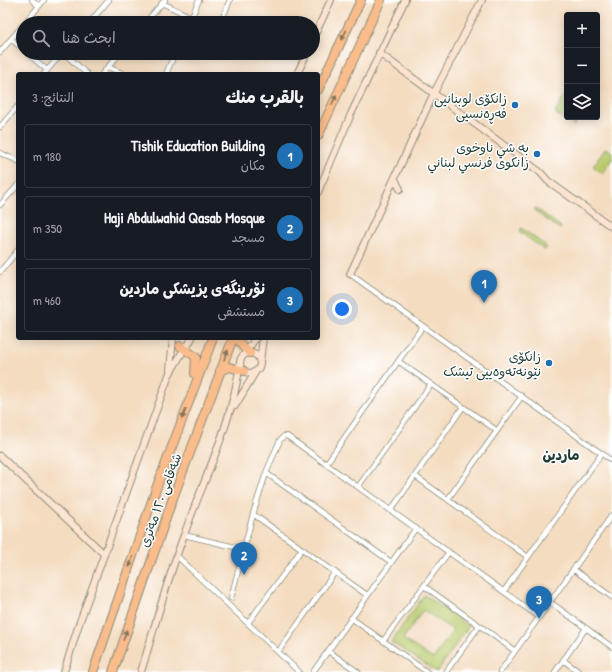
<!DOCTYPE html>
<html lang="ar">
<meta charset="utf-8">
<style>
:root{--surface:#171b24;--page:#20242c;--text:#f1f3f6;--muted:#9ea1a6;--line:#363941;--accent:#1f6fb2}
body{margin:0;font-family:"Patrick Hand","Playpen Sans Arabic",sans-serif;background:var(--page);color:var(--text);direction:rtl}
.controls{position:absolute;right:12px;top:12px;display:grid;overflow:hidden;border-radius:4px;box-shadow:0 2px 10px #0003}
.controls button{width:36px;height:36px;display:grid;place-items:center;padding:0;border:0;border-bottom:1px solid var(--line);background:var(--surface);color:var(--text);font:20px sans-serif}
.you{position:absolute;left:342px;top:309px;width:14px;height:14px;margin:-10px;border:3px solid #fff;border-radius:50%;background:#1a73e8;box-shadow:0 0 0 6px #1a73e833}
.badge{display:grid;place-items:center;width:26px;height:26px;border-radius:50%;background:var(--accent);color:#fff;font-size:13px;font-weight:700}
.pin{position:absolute;translate:-50% -33px;filter:drop-shadow(0 1px 2px #0008)}
.pin::after{content:'';position:absolute;top:21px;width:14px;height:12px;background:inherit;clip-path:polygon(0 0,100% 0,50% 100%)}
.list{margin:0;padding:0;list-style:none}
h2{display:flex;justify-content:space-between;align-items:center;height:52px;margin:0;padding:0 16px;font-size:17px}
h2 small{font-size:13px;font-weight:400;color:var(--muted)}
.list li{display:grid;grid-template-columns:26px 1fr auto;gap:12px;align-items:center;box-sizing:border-box;height:64px;margin:0 8px 8px;padding:0 8px;border:1px solid var(--line);border-radius:4px}
.list b{display:block;font-size:15px;white-space:nowrap}
.list p{margin:0;font-size:13px;white-space:nowrap;color:var(--muted)}
.list em{font-size:13px;font-style:normal;color:var(--muted)}
.icon{flex:none;width:22px;height:22px;fill:none;stroke:currentColor;stroke-width:2;stroke-linecap:round;stroke-linejoin:round}
.map{position:relative;flex:none;width:612px;height:672px;overflow:hidden;direction:ltr}
.search{position:absolute;background:var(--surface);box-shadow:0 2px 10px #0003;left:16px;top:16px;width:304px;height:44px;display:flex;align-items:center;gap:10px;box-sizing:border-box;padding:0 14px;border-radius:22px;color:var(--muted);font-size:15px}
.panel{position:absolute;background:var(--surface);box-shadow:0 2px 10px #0003;left:16px;top:72px;width:304px;height:268px;border-radius:4px;direction:rtl}
.map>svg:first-child{display:block}
.green{fill:#bacb6e;stroke:#6c8451;fill-rule:evenodd}
.lines{fill:none;stroke-linecap:round;stroke-linejoin:round}
.street-casing{stroke:#8a8c7a;stroke-width:6}
.secondary-casing{stroke:#8a8c7a;stroke-width:8}
.highway-casing{stroke:#8a8c7a;stroke-width:10}
.street{stroke:#fff;stroke-width:4.5}
.secondary{stroke:#fde4d1;stroke-width:6}
.highway{stroke:#fabc8b;stroke-width:8}
.oneway{fill:#82765b}
.poi-dot{fill:#1f6fb2;stroke:#fff;stroke-width:1.5}
.labels{text-anchor:middle;dominant-baseline:central;stroke-width:3;stroke-linejoin:round;paint-order:stroke}
.poi-label{font-size:13px;fill:#1f3d34;stroke:#fff;text-anchor:end}
.street-label{font-size:13px;fill:#1f3d34;stroke:#fff}
.neighbourhood-label{font-size:14px;font-weight:bold;fill:#1f3d34;stroke:#fff}
</style>
<div class="map">
<svg width="612" height="672" viewBox="0 0 612 672">
<rect width="100%" height="100%" fill="#fff"/>
<filter id="ink" filterUnits="userSpaceOnUse"><feTurbulence type="fractalNoise" baseFrequency=".025" numOctaves="2"/><feDisplacementMap in="SourceGraphic" scale="8" xChannelSelector="R" yChannelSelector="G"/><feConvolveMatrix kernelMatrix="1 2 1 2 8 2 1 2 1" color-interpolation-filters="sRGB"/></filter>
<filter id="wash" filterUnits="userSpaceOnUse"><feTurbulence type="fractalNoise" baseFrequency=".012" numOctaves="4" result="noise"/><feDisplacementMap in="SourceGraphic" scale="16" xChannelSelector="R" yChannelSelector="G"/><feGaussianBlur stdDeviation="0.9" result="paint"/><feColorMatrix in="noise" values="0 0 0 0 0 0 0 0 0 0 0 0 0 0 0 0 0 1.4 0 .05"/><feComposite in="paint" operator="in"/></filter>
<g filter="url(#wash)">
<rect width="100%" height="100%" fill="#f4dcc0"/>
<!-- green -->
<path class="green" d="M567,93V117H580L574,126L555,113Z
M606,148L612,152V160L602,173L593,166Z
M535,208L560,226L561,229L558,228L535,211Z
M521,228L546,246V249L544,250L520,232Z
M424,595L469,626L437,672L391,642ZM423,610L453,630L433,659L403,639Z"/>
</g>
<g filter="url(#ink)">
<g class="lines">
<defs>
<path id="street" d="M32,0L39,6
M162,3L191,17
M223,17L230,0
M25,23L44,0
M89,23L109,0
M145,23L165,0
M189,23L199,0
M11,39L23,49
M0,52L23,25
M27,53L47,70
M64,53L87,74
M108,67L124,74
M44,74L62,53
M102,74L120,53
M166,74L175,53
M0,127L18,106
M0,153L18,161
M0,205L18,185
M0,272L18,250
M350,274L612,461
M398,361L496,430
M326,464L423,326
M266,473L391,562
M415,476L528,557
M358,487L431,384
M448,499L522,396
M391,510L463,407
M253,514L367,595
M184,535L243,549
M177,556L299,672
M573,569L612,597
M424,586L515,651
M504,591L602,453
M231,598L253,514L266,473L280,440L284,436H287L539,617
M550,602L612,647
M351,618L427,672
M248,623L302,549
M383,641L449,552
M328,651L358,672
M278,652L335,572
M563,660L579,672
M313,672L416,528
M446,672L479,626
M500,672L612,515
M555,672L586,628"/>
<path id="secondary" d="M313,39L331,0
M379,53L540,172L548,181L612,227
M297,74L307,53
M395,179L400,189
M318,192L351,114L405,0
M350,274L434,93L482,0
M182,346L188,345L192,338
M245,353L256,338
M240 363a10 10 0 1 1 20 0a10 10 0 1 1-20 0Z
M260,361L263,338
M170,370L173,338
M235,406L256,371
M0,456L104,554
M64,672L79,624L169,375L186,346
M141,672C155,626 167,580 184,535C204,478 233,423 240,362"/>
<path id="highway" d="M318,90L361,0
M318,136L381,0
M237,338L243,347L250,353
M180,346L196,357L195,374
M220,371L229,367L244,371
M93,672L156,489L213,338
M113,672L173,498L233,338"/>
</defs>
<!-- street casing -->
<use href="#street" class="street-casing"/>
<!-- secondary casing -->
<use href="#secondary" class="secondary-casing"/>
<!-- highway casing -->
<use href="#highway" class="highway-casing"/>
<!-- street -->
<use href="#street" class="street"/>
<!-- secondary -->
<use href="#secondary" class="secondary"/>
<!-- highway -->
<use href="#highway" class="highway"/>
</g>
<!-- one-way arrows -->
<defs><path id="oneway-solid" d="M-6-.8H1V-3.2L6.5 0L1 3.2V.8H-6Z"/></defs>
<g class="oneway">
<use href="#oneway-solid" transform="translate(344 35) rotate(116)"/>
<use href="#oneway-solid" transform="translate(334 100) rotate(-66)"/>
<use href="#oneway-solid" transform="translate(226 355) rotate(-68)"/>
<use href="#oneway-solid" transform="translate(184 414) rotate(111)"/>
<use href="#oneway-solid" transform="translate(131 562) rotate(109)"/>
<use href="#oneway-solid" transform="translate(125 635) rotate(-71)"/>
</g>
</g>
<!-- markers -->
<g class="poi-dot">
<circle cx="515" cy="105" r="4"/>
<circle cx="537" cy="154" r="4"/>
<circle cx="549" cy="363" r="4"/>
</g>
<g class="labels">
<!-- poi labels -->
<g class="poi-label">
<text x="507" y="98">زانکۆی لوبنانیی<tspan x="507" dy="15">فەڕەنسیی</tspan></text>
<text x="529" y="147">به شي ناوخوى<tspan x="529" dy="15">زانكوى فرنسي لبناني</tspan></text>
<text x="541" y="356">زانکۆی<tspan x="541" dy="15">نێونەتەوەییی تیشک</tspan></text>
</g>
<!-- street labels -->
<g class="street-label">
<text transform="translate(160 500) rotate(-70)">شەقامی ١٢٠ مەتری</text>
</g>
<!-- neighbourhood labels -->
<g class="neighbourhood-label">
<text x="561" y="454">ماردین</text>
</g>
</g>
</svg>
<div class="controls">
<button>+</button>
<button>−</button>
<button><svg class="icon" aria-label="layers" viewBox="0 0 24 24"><path d="M12 4l9 5-9 5-9-5zM3 14l9 5 9-5"/></svg></button>
</div>
<div class="you"></div>
<div class="pin badge" style="left:484px;top:303px">1</div>
<div class="pin badge" style="left:244px;top:575px">2</div>
<div class="pin badge" style="left:539px;top:619px">3</div>
<div class="search"><svg class="icon" aria-label="search" viewBox="0 0 24 24"><circle cx="10" cy="10" r="6"/><path d="M15 15l6 6"/></svg>ابحث هنا</div>
<section class="panel">
<h2>بالقرب منك<small>النتائج: 3</small></h2>
<ul class="list">
<li><span class="badge">1</span><div><b>Tishik Education Building</b><p>مكان</p></div><em>180 m</em></li>
<li><span class="badge">2</span><div><b>Haji Abdulwahid Qasab Mosque</b><p>مسجد</p></div><em>350 m</em></li>
<li><span class="badge">3</span><div><b>نۆرینگەی پزیشکی ماردین</b><p>مستشفى</p></div><em>460 m</em></li>
</ul>
</section>
</div>
